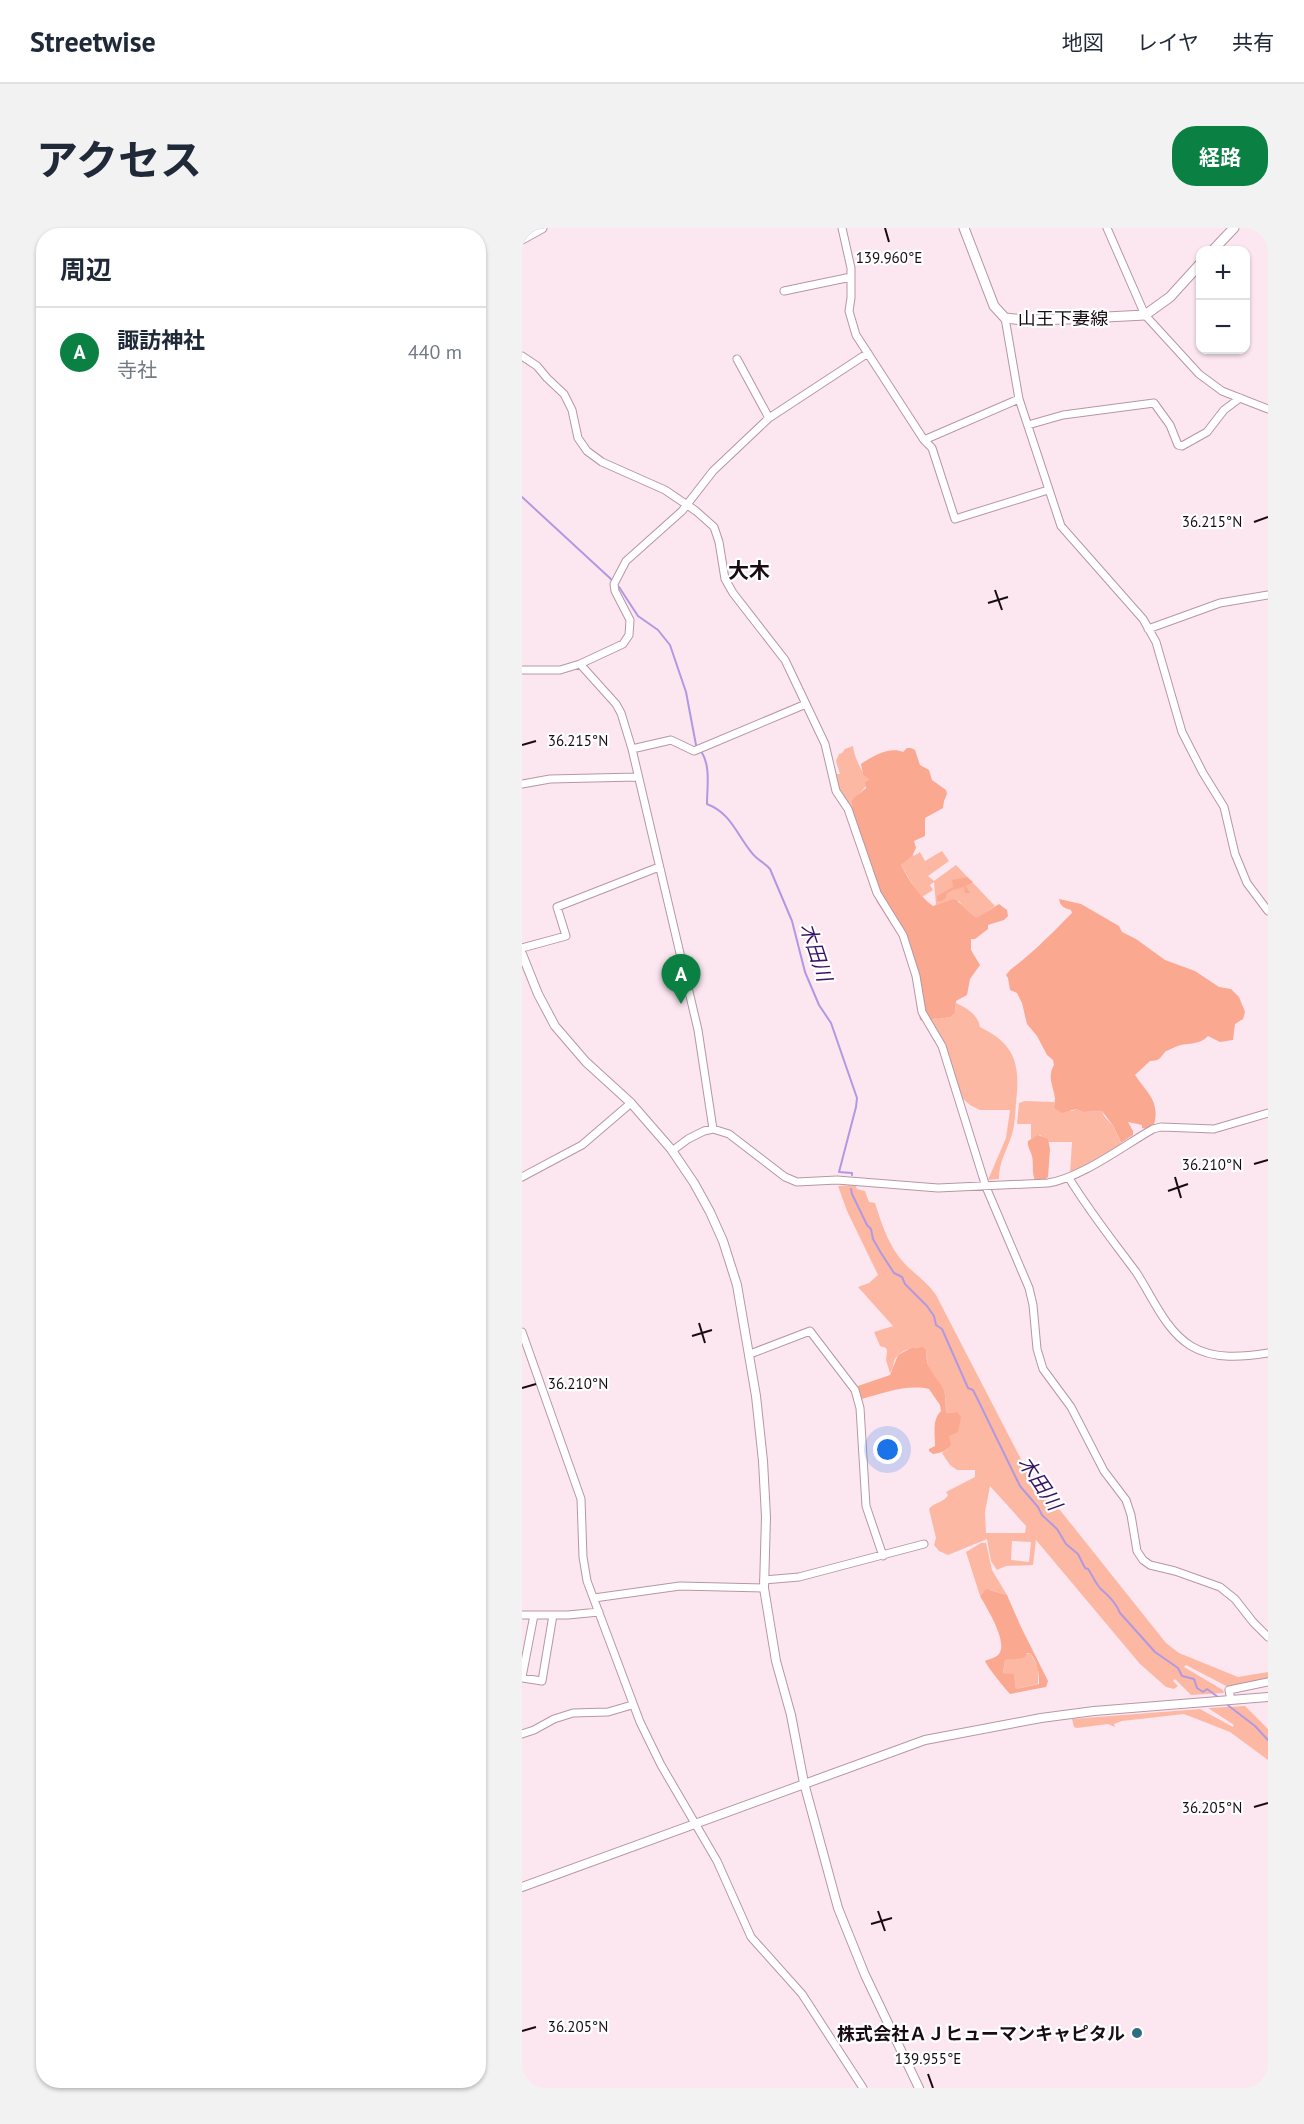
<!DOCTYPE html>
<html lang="ja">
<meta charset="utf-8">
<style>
:root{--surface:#fff;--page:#f2f2f3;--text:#1f2937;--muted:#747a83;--line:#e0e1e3;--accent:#0b8043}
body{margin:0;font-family:"PT Sans","Noto Sans JP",sans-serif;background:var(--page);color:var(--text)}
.controls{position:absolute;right:18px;top:18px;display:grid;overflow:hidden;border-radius:12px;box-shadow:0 2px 4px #0004}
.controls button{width:54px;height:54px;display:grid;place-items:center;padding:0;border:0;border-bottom:2px solid var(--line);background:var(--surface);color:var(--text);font:30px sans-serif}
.you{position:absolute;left:366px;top:1222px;width:21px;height:21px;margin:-15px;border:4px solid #fff;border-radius:50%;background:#1a73e8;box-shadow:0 0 0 9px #1a73e833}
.badge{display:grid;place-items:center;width:39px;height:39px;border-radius:50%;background:var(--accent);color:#fff;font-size:20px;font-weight:700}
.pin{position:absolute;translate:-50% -50px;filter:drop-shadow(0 2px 3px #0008)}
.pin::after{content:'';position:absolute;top:32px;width:21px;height:18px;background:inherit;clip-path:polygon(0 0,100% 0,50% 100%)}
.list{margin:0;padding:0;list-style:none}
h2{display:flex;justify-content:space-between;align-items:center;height:78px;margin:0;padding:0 24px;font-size:26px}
h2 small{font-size:20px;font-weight:400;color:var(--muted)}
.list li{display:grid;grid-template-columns:39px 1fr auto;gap:18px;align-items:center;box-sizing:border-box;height:90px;padding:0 24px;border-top:2px solid var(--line)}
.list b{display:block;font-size:22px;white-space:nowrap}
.list p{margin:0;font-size:20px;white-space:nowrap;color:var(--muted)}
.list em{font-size:20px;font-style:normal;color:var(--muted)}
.map{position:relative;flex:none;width:746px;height:1860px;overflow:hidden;border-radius:24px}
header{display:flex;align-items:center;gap:36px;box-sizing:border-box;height:84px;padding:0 30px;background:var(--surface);border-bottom:2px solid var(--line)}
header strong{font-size:28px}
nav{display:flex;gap:33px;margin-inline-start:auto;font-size:21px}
.intro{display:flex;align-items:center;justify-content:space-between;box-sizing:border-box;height:144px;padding:0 36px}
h1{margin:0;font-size:42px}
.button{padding:15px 27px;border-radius:24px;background:var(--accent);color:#fff;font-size:21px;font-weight:700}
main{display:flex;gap:36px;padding:0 36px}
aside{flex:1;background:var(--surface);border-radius:24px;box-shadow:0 2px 4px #0004}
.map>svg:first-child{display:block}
.green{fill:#fdb8a4;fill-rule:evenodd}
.forest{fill:#fba890;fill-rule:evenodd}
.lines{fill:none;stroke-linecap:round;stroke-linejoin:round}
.stream{stroke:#b099e1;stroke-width:2}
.minor-casing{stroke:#b796a6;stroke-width:9}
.tertiary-casing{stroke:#b796a6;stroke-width:10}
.secondary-casing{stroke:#b796a6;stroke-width:11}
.minor{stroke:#fff;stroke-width:7}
.tertiary{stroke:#fff;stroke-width:8}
.secondary{stroke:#fff;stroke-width:9}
.ticks{fill:none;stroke:#180c12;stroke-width:2}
.poi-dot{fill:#2f6d83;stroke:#fff;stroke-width:2}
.labels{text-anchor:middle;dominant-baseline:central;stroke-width:4.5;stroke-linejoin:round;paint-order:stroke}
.street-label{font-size:18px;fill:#180c12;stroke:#fff}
.poi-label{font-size:18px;font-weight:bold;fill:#180c12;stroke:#fff;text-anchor:end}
.water-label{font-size:20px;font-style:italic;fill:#381266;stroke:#fff}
.quarter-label{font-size:21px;font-weight:bold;fill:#180c12;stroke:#fff}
.ticks-label{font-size:15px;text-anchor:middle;fill:#180c12;stroke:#fff;stroke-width:4.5;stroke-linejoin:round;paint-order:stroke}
</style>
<header>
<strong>Streetwise</strong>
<nav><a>地図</a><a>レイヤ</a><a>共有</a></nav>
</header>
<div class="intro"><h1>アクセス</h1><a class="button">経路</a></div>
<main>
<aside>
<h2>周辺<small></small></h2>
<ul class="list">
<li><span class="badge">A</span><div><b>諏訪神社</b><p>寺社</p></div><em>440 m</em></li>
</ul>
</aside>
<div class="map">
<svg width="746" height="1860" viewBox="0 0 746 1860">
<rect width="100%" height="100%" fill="#fce7f1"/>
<!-- green -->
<path class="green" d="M331,518C332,528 340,546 347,552C339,570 330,563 331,584L317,563L314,546H318L314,533L317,526L320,525L323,521Z
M420,623L427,633L406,648L412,653L434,637L473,678L455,691L444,684L437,673L414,677L412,654L408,657L411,662L400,669L394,662L379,637L390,626L392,628L398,624L403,633Z
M434,775C445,780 456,787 458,799C495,817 498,838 494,875C493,887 493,900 488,912C483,926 477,935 477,951L466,952L484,910L488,882H458L448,877L439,869L420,812L408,794L413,790L416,791L429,789L433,785Z
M503,873L532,874V880L550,883L554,881L561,884L580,883L582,888L592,899L599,916L548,946L550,914H527L518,907L509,911V896H495L497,875Z
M333,957L335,961L343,963L347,974L353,975C360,997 367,1019 383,1036C394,1047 405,1054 414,1067L502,1237L644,1415L657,1425L716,1449L746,1444V1451L706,1459L664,1437L662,1439L701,1462L702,1465L669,1467L653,1451L651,1453L656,1458L652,1461L644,1459L618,1436L514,1312L511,1337L484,1338L475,1342L469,1333L465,1311L426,1327L417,1323L412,1317L414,1310L407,1281C412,1274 422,1275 426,1267L424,1264L453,1249V1242H435L428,1237L420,1225L426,1221L427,1207L435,1184L424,1185C425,1156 419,1162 407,1141C405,1135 405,1127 404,1121C394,1117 379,1121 373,1131C371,1136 371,1141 368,1145L364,1132L365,1123L364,1120L358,1118L352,1104L371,1098L336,1059L347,1055L356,1047L325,983L316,958ZM468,1258L504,1298L503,1305H464L463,1284ZM490,1313L509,1314L507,1334L489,1332Z
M459,1315H464L470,1342L485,1367L468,1362L461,1364L458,1368L444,1324Z
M508,1425L516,1439V1456L494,1461L492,1447L481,1445L483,1432Z
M723,1478L746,1501V1532L708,1504L662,1486L600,1493L592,1496L593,1499L586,1496L555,1500L552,1499L550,1491L678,1481L711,1499L712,1497L686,1480Z"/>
<!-- forest -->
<path class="forest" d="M385,520H389L393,522L398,537L407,542L410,552L424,562L425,566L422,573L421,580L403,590V608L392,613L394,620L390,628L379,637C387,652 396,667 411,678L432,671C440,675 445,685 455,690L477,676L485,682L486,688L482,692L466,697V701L453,711H449V722L458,737L448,751L445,767L434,773L433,785L429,789L416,791L413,790L407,794L398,792L390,747L378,710L355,674L348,658L342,633L332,609L330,573C333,567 339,565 344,560L343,554L347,552L341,546L339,536C349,529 368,518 381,524Z
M445,649L451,654L444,658L448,665H443L442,659L431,662L425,665L424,670L420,673H415V668L431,659L430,652Z
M537,671L559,676L597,698L600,704L614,711L643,732L673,743L697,759L709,761L717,769L723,784L721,791L713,796L711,812L698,814L686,808C677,818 664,814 653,819C653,819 645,823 644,823C638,829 639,833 628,833L613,847C626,866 638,873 632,897L624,901L620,900V897L606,894L611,903V907L599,915L592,899L580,883L561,884L554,881L540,885L532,880C532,876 533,873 533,870C531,857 525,849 532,837L531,832L525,827L515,808L505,796L500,775L495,765L488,762L486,750L484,747L488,742C511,725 530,705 550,685L549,682C542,680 538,678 537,671Z
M516,907L526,911L528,921L526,949L521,953L514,954C509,945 512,937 510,928C508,921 505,919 506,913Z
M400,1119L404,1121C405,1128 404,1135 408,1141C421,1162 424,1156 424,1185L435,1184L439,1189L436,1204L427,1208L429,1217C425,1223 419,1225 411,1226L407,1223V1221L413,1218C413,1204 410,1192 419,1183L418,1177L407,1161C386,1156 361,1165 340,1171L336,1158L368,1147L376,1127L389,1120Z
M464,1361L485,1367L499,1399L526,1453L524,1459L488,1466C483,1461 464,1437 463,1433C467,1431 473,1430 476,1427C488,1416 464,1379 458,1368ZM505,1425H508C516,1435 517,1444 517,1456L494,1461L492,1446L481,1445L483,1432C491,1430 496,1432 503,1429Z"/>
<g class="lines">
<!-- stream -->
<path class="stream" d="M0,269L90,352
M97,359L116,388L136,402L148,417L164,464L174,517
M179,523C189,538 185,559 185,576C210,586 214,606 230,625C235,632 242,634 248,641L270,693L283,744L297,777L309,795L335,870L334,879L317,944L330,945V947
M329,961L330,966L345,997L349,1001L351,1011L359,1025L372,1045L380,1049L383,1056L405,1078L412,1088L414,1097L420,1101L446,1160L451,1162L455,1170L498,1258L516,1279L520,1287L535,1301L544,1316L556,1326L563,1340L566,1341C571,1348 574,1357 580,1362C587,1368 595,1377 598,1385L633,1424L656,1440L660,1448L672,1451L675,1460L681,1464L685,1461L696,1469
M703,1475L733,1498L746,1512"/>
<defs>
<path id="minor" d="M320,0L329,40V70L327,83L334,107L402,212L497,171
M585,0L623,87L677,146L700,163L746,181
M262,63L329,49
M483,90L497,171L539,298L621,391L634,414L660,504L681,545L702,579L713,626L725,655L746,683
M0,128L15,138L25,150L42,166L50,182L56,210L65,223L80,234L143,262L174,283L192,299L197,314L203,351L211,365L263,432L303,516L314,563L326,581L355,665L381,707L394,748L400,784L420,818L464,959L507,1060L511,1077L515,1121L521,1141L549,1179L582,1243L604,1272L609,1287L615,1323L621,1332L628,1337L653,1343L698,1359L713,1371L731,1394L746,1409
M215,131L247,190
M506,197L541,187L632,175L648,197L656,217L660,218L685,204L702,182L718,170
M402,212L410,220L433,291L526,262
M626,401L698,375L746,367
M58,436L94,476L99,485L110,521L176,802L191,901
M0,442H38L58,436L101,416L107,407L108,392L93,363L92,356L104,333L160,283L191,243L247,190L346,125
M110,521L149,512L172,523L284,476
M0,556L28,551L115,549
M0,720L44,708L35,679L137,639
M150,923L166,911L182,903L191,901L207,906L263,949L275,954L315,952L416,960L526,955C559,950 601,918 631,901L639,899L692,901L746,885
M0,949L60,917L109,875
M547,950C567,983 591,1013 614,1044C630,1068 643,1102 669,1118C692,1132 721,1129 746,1125
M0,1104L59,1271L61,1329L65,1353L118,1494L139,1537L195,1633L229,1709L280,1766L341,1860
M228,1126L288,1103L333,1162L338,1180L344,1278L361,1328
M242,1352L277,1349L402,1316
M72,1370L158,1358L242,1360
M0,1387H46L77,1384
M0,1449L12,1387
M0,1450L20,1453L31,1387
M709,1472L707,1462L746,1454
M0,1506L12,1502L32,1491L51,1485L86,1484L110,1477"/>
<path id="tertiary" d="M0,726L16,766L33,798L64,834L109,875L149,921L172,955L188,984L201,1013L215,1057L234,1168L241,1233L244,1289L242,1360L254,1433L269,1487L282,1555L316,1680L343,1747L397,1860
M0,1659L403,1512L519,1490L572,1483L746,1469"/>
<path id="secondary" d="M442,0L472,78L483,90L502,92L546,91L623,87L648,69L678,36
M0,11L20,0
M691,22L712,0"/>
</defs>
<!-- minor casing -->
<use href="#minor" class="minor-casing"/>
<!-- tertiary casing -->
<use href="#tertiary" class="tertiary-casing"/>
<!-- secondary casing -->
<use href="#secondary" class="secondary-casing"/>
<!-- minor -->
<use href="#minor" class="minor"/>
<!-- tertiary -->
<use href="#tertiary" class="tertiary"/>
<!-- secondary -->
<use href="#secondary" class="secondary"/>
</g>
<!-- ticks -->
<path class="ticks" d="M363,0L367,14M732,294L746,289M473,362L480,382M466,375L486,369M0,517L14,513M732,936L746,932M653,949L659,970M646,963L666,956M177,1095L183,1115M170,1108L190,1102M0,1160L14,1156M732,1579L746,1575M356,1683L363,1703M349,1696L370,1690M0,1803L14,1799M406,1846L411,1860"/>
<!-- markers -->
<circle class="poi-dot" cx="615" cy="1805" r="6"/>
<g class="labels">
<!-- street labels -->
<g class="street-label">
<text x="541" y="90">山王下妻線</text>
</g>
<!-- poi labels -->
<g class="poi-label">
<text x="603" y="1805">株式会社ＡＪヒューマンキャピタル</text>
</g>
<!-- water labels -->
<g class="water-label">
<text transform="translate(294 724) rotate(72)">木田川</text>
<text transform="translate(518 1255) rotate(56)">木田川</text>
</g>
<!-- quarter labels -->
<g class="quarter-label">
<text x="227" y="342">大木</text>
</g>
</g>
<g class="ticks-label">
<text x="367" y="35">139.960°E</text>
<text x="690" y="299">36.215°N</text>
<text x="56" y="518">36.215°N</text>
<text x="690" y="942">36.210°N</text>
<text x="56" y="1161">36.210°N</text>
<text x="690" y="1585">36.205°N</text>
<text x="56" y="1804">36.205°N</text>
<text x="406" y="1836">139.955°E</text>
</g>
</svg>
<div class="controls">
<button>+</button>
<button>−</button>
</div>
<div class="you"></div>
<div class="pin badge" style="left:159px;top:776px">A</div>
</div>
</main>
